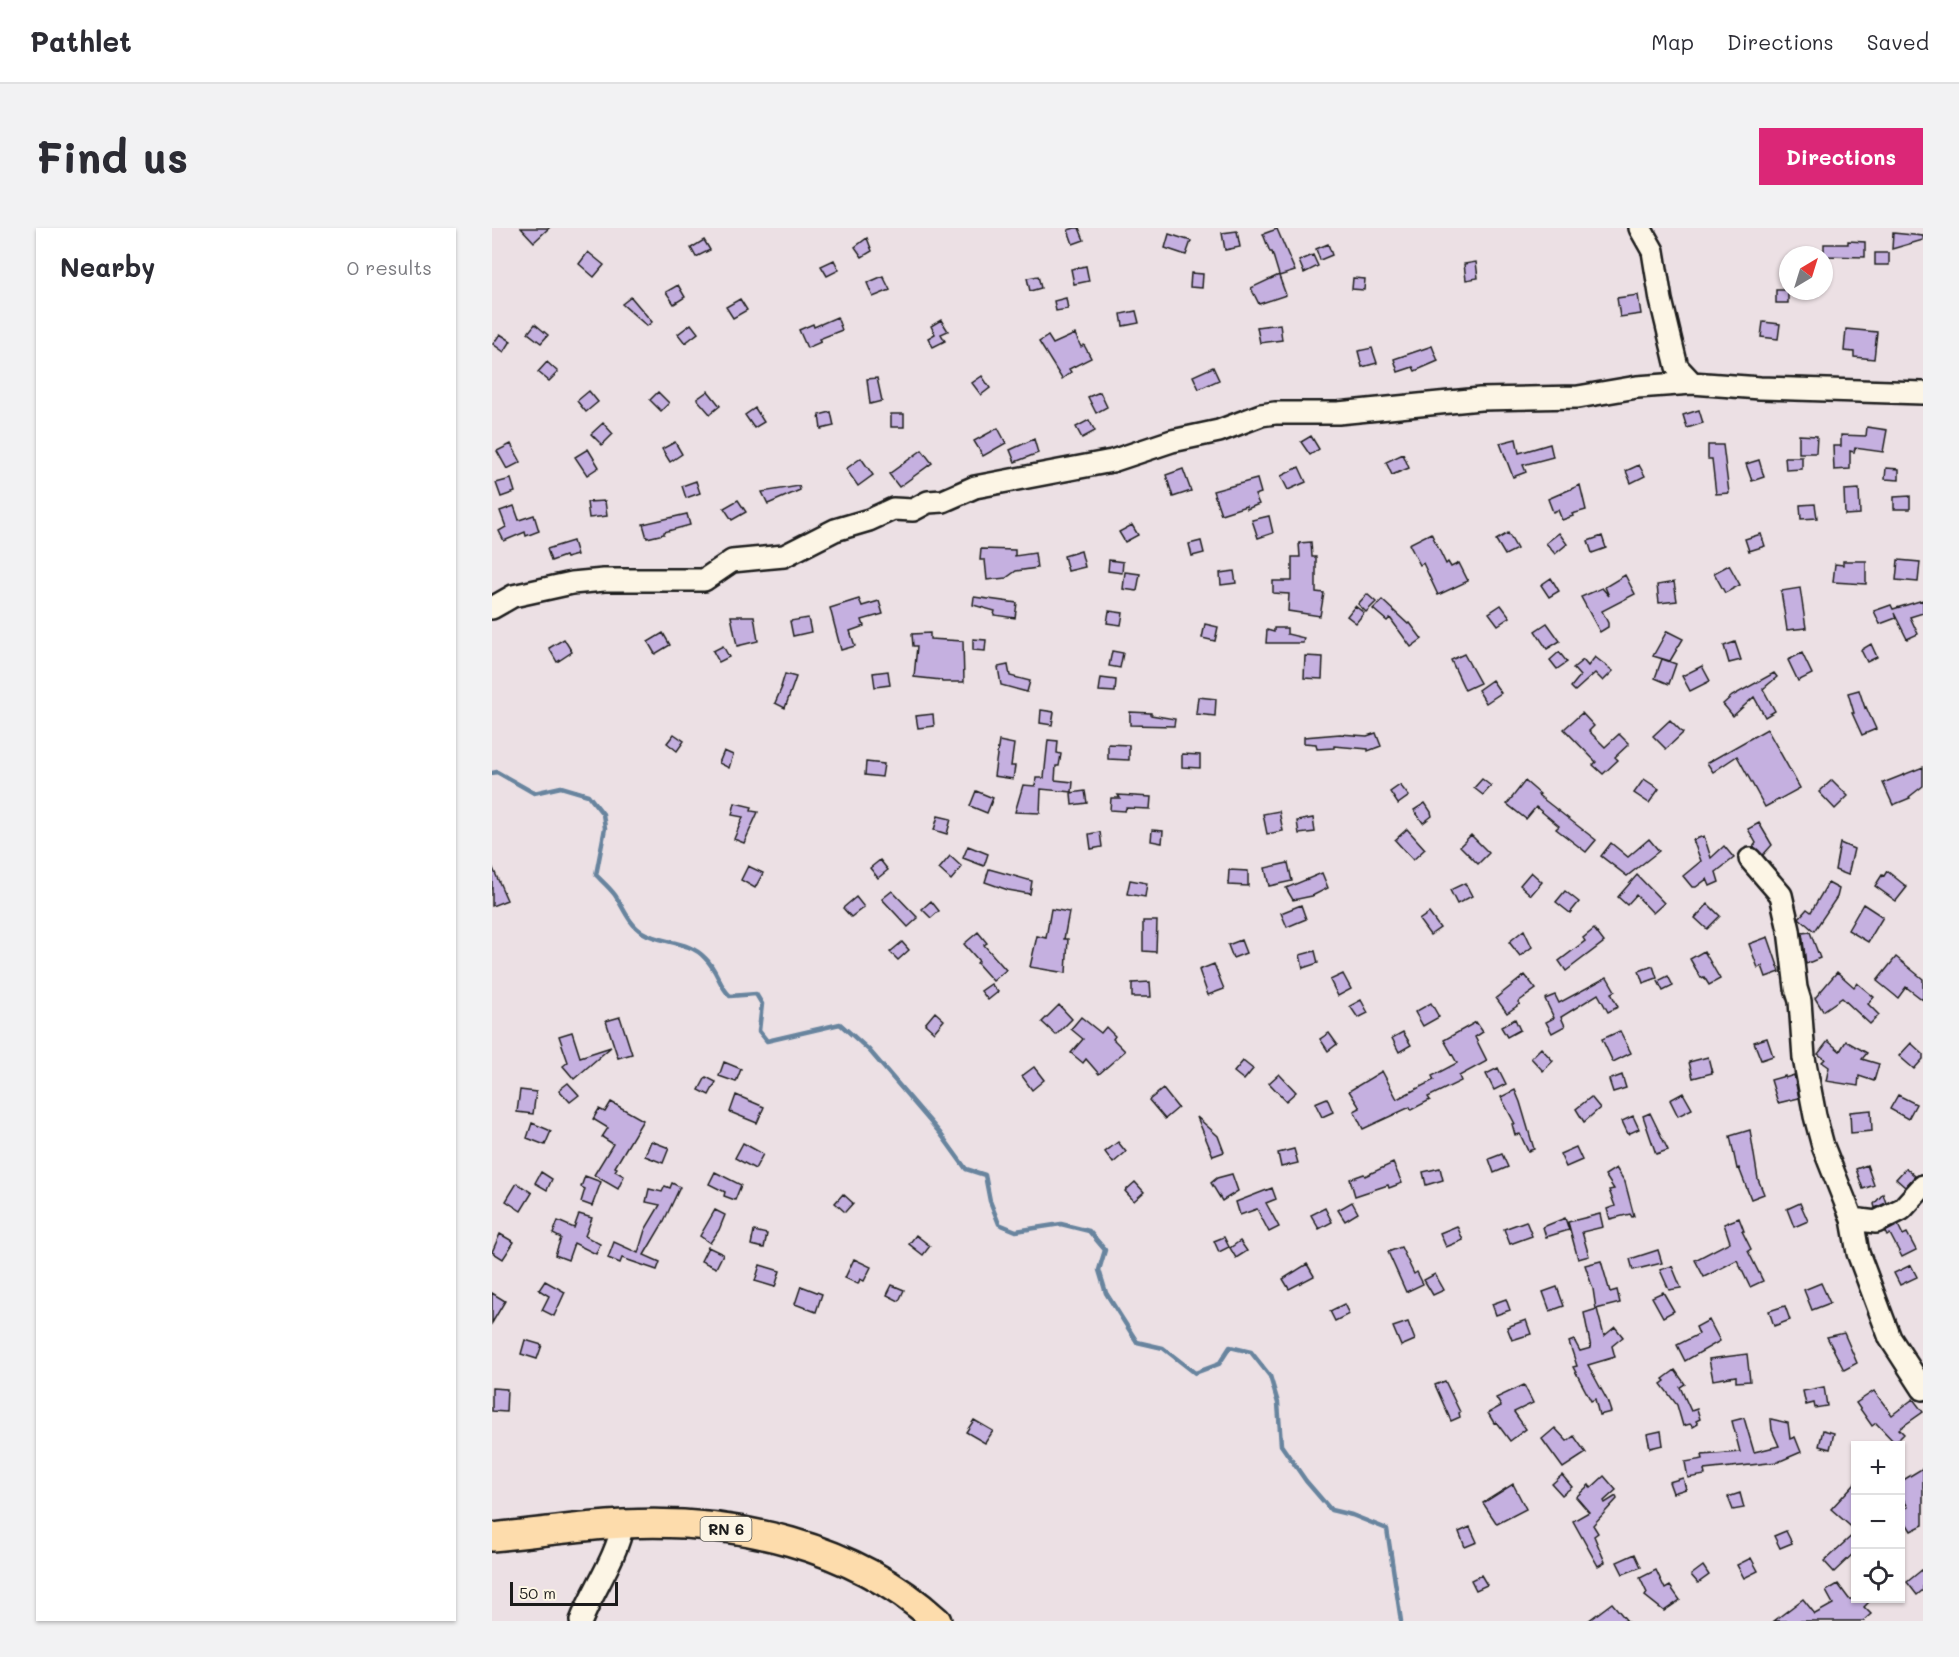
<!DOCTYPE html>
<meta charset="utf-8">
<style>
:root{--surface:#fff;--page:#f2f2f3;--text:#2b2b33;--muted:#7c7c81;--line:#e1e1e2;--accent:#db2777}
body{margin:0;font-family:Mali,sans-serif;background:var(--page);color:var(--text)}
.controls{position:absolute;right:18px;bottom:18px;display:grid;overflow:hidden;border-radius:0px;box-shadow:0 2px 4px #0004}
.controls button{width:54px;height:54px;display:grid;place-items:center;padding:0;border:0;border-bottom:2px solid var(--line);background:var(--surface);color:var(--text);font:30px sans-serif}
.compass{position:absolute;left:1287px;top:18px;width:54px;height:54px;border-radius:50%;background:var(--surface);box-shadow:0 2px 4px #0004;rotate:38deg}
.scale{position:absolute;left:18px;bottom:15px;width:108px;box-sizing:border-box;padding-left:6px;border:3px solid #1c1c1c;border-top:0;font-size:16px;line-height:21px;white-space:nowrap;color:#1c1c1c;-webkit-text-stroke:4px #fcf5e5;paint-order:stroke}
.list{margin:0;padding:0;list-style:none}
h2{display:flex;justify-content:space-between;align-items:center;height:78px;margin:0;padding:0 24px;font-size:26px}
h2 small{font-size:20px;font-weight:400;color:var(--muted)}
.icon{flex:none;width:33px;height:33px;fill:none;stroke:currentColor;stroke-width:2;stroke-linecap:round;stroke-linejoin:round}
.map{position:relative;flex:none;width:1431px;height:1393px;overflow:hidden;border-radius:0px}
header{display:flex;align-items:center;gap:36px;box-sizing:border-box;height:84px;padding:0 30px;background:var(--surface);border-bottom:2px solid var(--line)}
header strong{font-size:28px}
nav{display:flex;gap:33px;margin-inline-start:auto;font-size:21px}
.intro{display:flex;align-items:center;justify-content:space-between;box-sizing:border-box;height:144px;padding:0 36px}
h1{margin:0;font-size:42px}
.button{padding:15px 27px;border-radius:0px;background:var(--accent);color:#fff;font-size:21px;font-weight:700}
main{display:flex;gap:36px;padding:0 36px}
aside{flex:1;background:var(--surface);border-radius:0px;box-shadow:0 2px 4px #0004}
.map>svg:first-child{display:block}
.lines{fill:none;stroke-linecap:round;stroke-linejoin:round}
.stream{stroke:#67849e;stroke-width:4.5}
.building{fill:#c5b0e0;stroke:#1c1c1c;stroke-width:1.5}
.minor-casing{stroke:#1c1c1c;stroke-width:26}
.major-casing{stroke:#1c1c1c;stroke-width:32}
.minor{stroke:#fcf5e5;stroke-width:21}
.major{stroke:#fddcac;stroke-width:27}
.labels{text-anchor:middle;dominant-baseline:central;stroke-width:6;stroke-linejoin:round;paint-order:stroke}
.shield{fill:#fcf5e5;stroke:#5f5d58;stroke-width:1.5}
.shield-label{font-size:15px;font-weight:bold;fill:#1c1c1c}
</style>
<header>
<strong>Pathlet</strong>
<nav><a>Map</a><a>Directions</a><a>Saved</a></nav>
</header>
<div class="intro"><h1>Find us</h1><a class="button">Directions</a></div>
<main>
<aside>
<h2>Nearby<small>0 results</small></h2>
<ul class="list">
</ul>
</aside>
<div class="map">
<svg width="1431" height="1393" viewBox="0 0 1431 1393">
<rect width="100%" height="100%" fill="#ece0e4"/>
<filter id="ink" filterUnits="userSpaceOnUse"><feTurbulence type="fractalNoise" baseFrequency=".0167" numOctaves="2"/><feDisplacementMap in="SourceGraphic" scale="12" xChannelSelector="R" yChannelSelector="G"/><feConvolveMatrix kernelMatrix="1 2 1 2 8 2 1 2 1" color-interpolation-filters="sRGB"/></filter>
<g filter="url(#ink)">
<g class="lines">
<!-- stream -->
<path class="stream" d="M0,545L5,544L42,565L69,559L96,567L111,586L113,600L104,647C110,653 118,660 123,667C131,679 137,696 150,704C169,716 197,712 213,730C225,741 227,758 238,768L264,766L270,776L267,803L275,813L348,796L377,822L448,905L474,941L493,947L498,973L507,996L524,1003L569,996L597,1003L613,1022L607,1042L614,1065L645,1114L671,1120L703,1145L727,1136L738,1119L759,1124L778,1148L786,1175L789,1217L814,1253L839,1282L860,1287L895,1301L909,1393"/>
</g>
<!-- building -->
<path class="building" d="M29,0H57L42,14Z
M583,0H587L592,12L581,16L576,2Z
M785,1L803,43L787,48L794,67L767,76L759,60L787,47L780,24H778L771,6Z
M745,3L748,19L733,22L730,5Z
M1401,5L1431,8V12L1400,21Z
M677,6L699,13L694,27L673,20Z
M375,10L380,23L370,29L363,19Z
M212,12L218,22L204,29L199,20Z
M1356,13L1373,14V29L1332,28V16H1356Z
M836,16L840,27L828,32L824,21Z
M96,24L112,37L102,49L87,36Z
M1383,25H1397V37H1383Z
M821,27L826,38L812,45L807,33Z
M342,32L347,42L335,48L329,38Z
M984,34L986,50L974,52L972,36Z
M594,38L597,53L582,56L579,41Z
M699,45L711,46L710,60L698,59Z
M391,48L398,62L381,69L375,55Z
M546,48L549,60L538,63L535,50Z
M861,50L873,51L872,62L860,61Z
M186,57L193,69L182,76L174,64Z
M1284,62H1296V75H1284Z
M1146,67L1149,86L1128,89L1125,70Z
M139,69L160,94L155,98L130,76Z
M574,70L576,81L564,83L562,73Z
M248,71L255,82L241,90L234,79Z
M644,83L647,95L631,98L629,86Z
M345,89L350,102L327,111L329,114L315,120L307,102L321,96L322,99Z
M449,92L456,103L449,106L453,113L441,119L436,110L443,106L439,98Z
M1271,94L1288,96L1286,111L1269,109Z
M43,96L56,107L49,115L36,105Z
M199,96L206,105L193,115L186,106Z
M788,96L790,112L768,115L765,99Z
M1354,101L1385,104L1382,131L1362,129V124L1352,123Z
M8,106L19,113L12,124L1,116Z
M583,106L589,119L592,117L599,130L577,141L579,144L570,151L547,114L556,108L561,116Z
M940,118L946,133L923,143L921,139L906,144L902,131Z
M880,120L885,135L870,139L866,123Z
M55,134L66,144L57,153L46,144Z
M721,139L727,152L707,161L701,148Z
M490,148L498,160L489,167L480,155Z
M385,150L390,173L378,176L375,151Z
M97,163L106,174L94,184L85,173Z
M216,163L228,178L218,186L205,171Z
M166,164L177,175L169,183L158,172Z
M608,164L615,179L604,185L596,169Z
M263,180L272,194L262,200L253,187Z
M1207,182L1211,195L1195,200L1191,187Z
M339,184L342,198L329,201L327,187Z
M399,186H412V199H399Z
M597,192L603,203L590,210L584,199Z
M111,195L121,206L110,217L99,206Z
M1375,199L1395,202L1391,224L1363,220L1362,224L1358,223V241L1342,242L1341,218H1349V207L1374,208Z
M506,200L514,215L491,228L482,213Z
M1307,207L1325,208L1324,225H1307Z
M819,208L827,221L818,227L809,214Z
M542,211L546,225L523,234L518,222Z
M1024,211L1027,225L1058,216L1061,229L1031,237L1034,244L1021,249L1008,215Z
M183,214L190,226L178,234L170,221Z
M19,216L29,234L15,241L5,223Z
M1216,217H1231L1237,265L1224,266L1220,231H1216Z
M96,221L107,239L95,247L83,229Z
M430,222L440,235L407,259L397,246Z
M911,226L917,240L900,247L894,234Z
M1293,229H1310V241L1294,242Z
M369,230L381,247L366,258L354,241Z
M1267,232L1272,249L1260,253L1254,236Z
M1147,237L1153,248L1139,255L1134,243Z
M807,239L814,254L796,262L789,248Z
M1394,240L1407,241V252L1393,251Z
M691,241L699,263L681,269L674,247Z
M19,251L23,264L9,269L4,255Z
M765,251L769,265L763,267L767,276L755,281L754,278L729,286L721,263Z
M204,253L208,265L194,270L190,258Z
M1088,257L1094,282L1080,286L1081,288L1070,292L1066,282L1061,284L1056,271Z
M307,258L308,262L276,276L270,264Z
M1367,261L1368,286L1353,287L1352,262Z
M1418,268V281H1402V269Z
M246,272L254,284L240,292L232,280Z
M113,273L115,288L97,290L95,274Z
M1323,276L1325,290L1309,291L1308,277Z
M22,278L27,292L42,287L47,303L34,308L33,304L12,313L7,303L14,299L8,283Z
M195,286L198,297L172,304V306L155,310L151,296Z
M777,288L781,305L766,310L760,292Z
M640,297L646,307L633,314L627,304Z
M939,305L954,336L956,334L959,339L967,335L976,353L946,367L931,335L928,337L917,316Z
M1016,305L1025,321L1013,327L1004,312Z
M1067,305L1075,316L1063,326L1054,315Z
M1269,306L1273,318L1257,323L1253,311Z
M1110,308L1114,320L1100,325L1096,313Z
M81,313L85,327L74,330L73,328L59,333L55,321Z
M709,313L712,325L700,328L697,316Z
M819,314L820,329H824V364L832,365L828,388L796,383L797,366L781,365V353H800V329H808L807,315Z
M489,321L523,322V328L543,325L545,340L524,343L514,350L495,352L493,332H488Z
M589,323L593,339L576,343L572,328Z
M617,332L631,334L630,345L616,343Z
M1406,332L1428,334L1426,354L1404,352Z
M1351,333H1374V356L1341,354L1343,336L1351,337Z
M1237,337L1248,357L1233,365L1222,345Z
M742,343L744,355L729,357L728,345Z
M633,344L648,346L645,363L631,361Z
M1133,347L1143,366L1110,383L1116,395V399L1108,404L1089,369L1110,360L1117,368L1113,359Z
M1059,350L1067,363L1057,369L1049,357Z
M1182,354L1185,373L1167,375L1165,357Z
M1308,360L1314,400L1295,402L1289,363Z
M875,366L884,374L874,384L866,376Z
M482,369L525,375L523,390L502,387L503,383L481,377Z
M367,371L370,378L387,373L391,386L370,392L372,398L358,403L363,418L349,422L338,380Z
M890,372L916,396L918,395L930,411L919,419L898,390L895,393L881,381Z
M1431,372V385L1418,389L1426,406L1415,411L1402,385L1404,390L1388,396L1382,383L1399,377L1401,381Z
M1009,377L1018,389L1006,397L997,385Z
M863,378L872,385L864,395L855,388Z
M617,383L631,385L629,397L615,395Z
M239,388H262L266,413L245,418Z
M316,390L319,404L301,408L298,393Z
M1055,395L1068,413L1055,421L1043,403Z
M713,396L726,399L723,413L710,410Z
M782,400H795V406L812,410L811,415H774L775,402L782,404Z
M1175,403L1191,411L1178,433L1161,428Z
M171,405L178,417L163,426L156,414Z
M438,405V411L471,413L472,454H450L449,452L422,449L425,418H421L420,406Z
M72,411L80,424L65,434L57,420Z
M481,411L494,412L493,423L481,422Z
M1243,414L1249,432L1237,435L1232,418Z
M1379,416L1385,429L1375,434L1369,422Z
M231,418L237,429L227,434L221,423Z
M620,423L631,425L628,440L617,438Z
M1067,424L1075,434L1065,441L1058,432Z
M1310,425L1320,446L1306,453L1296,432Z
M972,426L988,455L973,462L959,432Z
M813,428L831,429L830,451L812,450Z
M1103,429L1121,443L1111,453L1103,445L1083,463L1079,459L1088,448L1081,440L1091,432L1096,438Z
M1170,431L1184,436L1177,456L1163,450Z
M516,437L518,448L538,453L535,464L509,457L506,439Z
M1210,438L1218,453L1198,463L1190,448Z
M396,443L398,457L383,459L381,445Z
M1282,445L1285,449L1271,461L1283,483L1273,489L1262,469L1241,488L1231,476L1240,468Z
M293,446L304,449L293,480L283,475L290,459H289Z
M609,450L624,452L623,464L607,463Z
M1000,452L1009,465L994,475L986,462Z
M1367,462L1373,480L1374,479L1384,501L1370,507L1360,485H1362L1356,465Z
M706,469L724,471L723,488L704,486Z
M549,482L562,484L560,497L548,495Z
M638,484L659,485V487L683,491L682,498L638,497Z
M1090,485L1102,498L1097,503L1113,519L1127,506L1137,516L1123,529L1126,532L1111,546L1101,537L1104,534L1072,501Z
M441,486L442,498L426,500L424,488Z
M1178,492L1191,505L1174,521L1161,508Z
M1275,501L1308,560L1273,579L1245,528L1221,544L1215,535Z
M884,505L889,518L876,523V521L842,518V520L825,521L824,516L812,515V509L848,506L875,508Z
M182,506L192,513L185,523L175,515Z
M556,512L566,513L565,525L569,526L567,538H564L563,552L581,554L580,564L549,561L548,585L523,584L531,557L543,558L544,550H552Z
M507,513L522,516L519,538H523L521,551L502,548Z
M616,516L637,517V532L616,531Z
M232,523L241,527L237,540L227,535Z
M690,526L708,527V540L690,539Z
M374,534L392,536L390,549L373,547Z
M1431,539V558L1417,569L1418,570L1401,577L1391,555Z
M990,551L999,558L991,567L982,560Z
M1152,551L1167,561L1157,575L1142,565Z
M1340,552L1356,568L1343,581L1327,564Z
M1033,553L1048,566L1046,567L1104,612L1094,624L1064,601L1067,598L1044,579L1034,591L1015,576Z
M908,557L917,568L906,576L898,564Z
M484,563L501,570L495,585L478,578Z
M593,563L595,575L580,577L579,565Z
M626,567L659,569L658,581L634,580L633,583L618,582L619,570H628Z
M243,575L260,579L259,583L266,584L252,615L242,611L251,589L240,587Z
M933,575L939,584L940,588L931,595L922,582Z
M787,583L791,603L775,606L771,586Z
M446,588L459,591L455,606L442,602Z
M821,590L823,604L807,606L805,593Z
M1267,595L1280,617L1271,627L1261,619L1264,615L1256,601Z
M915,601L933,621L921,632L903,612Z
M660,602L671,603L670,615L659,613Z
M608,604L610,619L599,621L597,606Z
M979,607L997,625L986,636L968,618Z
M1212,608L1219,630L1232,618L1242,630L1224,644L1227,654L1218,658L1215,651L1204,659H1200L1191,648L1209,633L1201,612Z
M1157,611L1167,623L1135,648L1109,628L1119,615L1136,629Z
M1348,615L1362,621L1356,647L1343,642Z
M476,618L496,626L492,638L471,630Z
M458,628L470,639L459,652L447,641Z
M388,632L396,642L386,650L378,640Z
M796,635L800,653L777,658L773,640Z
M0,638L15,672L0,678Z
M256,638L271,645L263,660L249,652Z
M497,641L540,653L538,666L516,662L493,654Z
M737,642L756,643V658L736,657Z
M1395,643L1415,659L1404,673L1383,658L1390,647L1392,648Z
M1039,644L1050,654L1039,667L1028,657Z
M830,645L836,660L820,668L801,672L794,660Z
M1145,647L1172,675L1161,685L1144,667L1135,677L1126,669Z
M638,652L655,655L653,669L635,666Z
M973,655L980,668L965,676L958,662Z
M1336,655L1347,661L1345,669L1322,703L1307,690L1315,681L1319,684Z
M400,663L426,690L416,699L390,671Z
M1073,663L1087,674L1078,685L1064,674Z
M364,669L372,679L359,689L351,680Z
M439,673L447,683L439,690L430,681Z
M1216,676L1228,688L1215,701L1203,690Z
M1371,676L1391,689L1376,714L1356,702Z
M809,677L814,691L795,699L789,685Z
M559,681L577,684L572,711H576L574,745L538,739L545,708L554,710Z
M937,685L948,700L938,707L927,692Z
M651,693H665L664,724L651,723Z
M1102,701L1112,714L1074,743L1067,733L1093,713L1091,710Z
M1032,702L1040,719L1028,728L1017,714Z
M486,704L495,715L492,717L514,742L501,753L485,735L487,733L472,716Z
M1318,704L1328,730L1314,736L1310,705Z
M1276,709L1288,744L1274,749L1270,738L1266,740L1257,716Z
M749,712L754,725L741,730L736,717Z
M410,714L417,722L406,732L398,724Z
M823,723L826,735L811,740L808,727Z
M1212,723L1228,751L1217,757L1212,749L1209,750L1198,731Z
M1404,729L1431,751V772L1414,759L1406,770L1385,753Z
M722,736L732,761L716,767L707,742Z
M1161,738L1165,750L1151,755L1147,743Z
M1345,744L1362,759L1365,755L1382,769L1376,776L1387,787L1378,796L1350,770L1331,783L1323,770Z
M851,746L859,761L846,768L838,752Z
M1033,747L1044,761L1026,774L1028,776L1015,785L1004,770Z
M1176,748L1181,758L1171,763L1166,753Z
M1115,749L1123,763L1119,765L1126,779L1116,784L1106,766L1069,789L1073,798L1060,805L1054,794L1062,790L1053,771L1063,767L1067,775Z
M658,754L659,769H640V755Z
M499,756L506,764L496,772L489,763Z
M869,772L876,785L866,790L858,778Z
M939,775L947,789L931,798L923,784Z
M567,777L580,791L564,807L550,794Z
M443,784L452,792L442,804L433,796Z
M128,789L140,826L126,830L114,793Z
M589,789L609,805L614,799L623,808L621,811L633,823L607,846L594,831L591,835L579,825L591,811L579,801Z
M1023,791L1028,802L1015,809L1009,799Z
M984,794L991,804L983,809L995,833L967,848L969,853L936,869L938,872L919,882L918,879L871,901L862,883L868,880L857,863L890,843L905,871L942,852L940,848L965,835L952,812Z
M1128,803L1139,825L1121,834L1110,811Z
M80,804L88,829L119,819L82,851L71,838L76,834L67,808Z
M911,804L919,817L907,824L900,810Z
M837,805L845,816L836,823L828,811Z
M1275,810L1281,828L1269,832L1262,814Z
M1336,813L1348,823L1354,813L1375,825L1370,831L1387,836L1382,853L1367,848L1366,858L1334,853L1337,839L1330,834L1333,831L1326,826Z
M1419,815L1431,826V831L1422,841L1407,828Z
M1049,820L1061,833L1051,843L1039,830Z
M1216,829L1220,845L1201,850L1197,834Z
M751,833L761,841L752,852L742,844Z
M232,834L249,841L244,854L227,848Z
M542,839L552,852L540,862L530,848Z
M1006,840L1014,856L1002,862L994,846Z
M787,846L804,864L794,873L777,855Z
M1130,847L1134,860L1121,864L1117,852Z
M1302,847L1307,870L1286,875L1279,852L1293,848V850Z
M214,849L224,854L217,867L207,862Z
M76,855L87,867L78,874L67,862Z
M671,861L686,880L673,891L657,872Z
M28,862L44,864L41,886L25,884Z
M1023,862L1028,874L1042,921L1036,923L1028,906L1023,907L1020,896H1023L1009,869Z
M1191,865L1200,881L1186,888L1178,872Z
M244,867L272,879L265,895L238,884Z
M1406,867L1424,876L1416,891L1398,881Z
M1099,869L1108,880L1092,894L1084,881Z
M835,870L841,884L830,889L823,875Z
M119,874L151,892L123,939L125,940L123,943L132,948L126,961L102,947L121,916L110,909L116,900L101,891L107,881L113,884Z
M1379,882L1380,903L1359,905L1358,884Z
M1158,885L1176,922L1164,926L1151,888Z
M1141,888L1147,901L1136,906L1130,893Z
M705,889L726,908L732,924L721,928Z
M40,895L59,903L53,917L35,910Z
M1258,902L1266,951L1272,966L1259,971L1247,940L1245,941L1238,908Z
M159,913L177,920L171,935L153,928Z
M626,914L634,924L621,935L613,924Z
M251,915L271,926L263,941L243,930Z
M1084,919L1090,932L1074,939L1068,926Z
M802,921L806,935L789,939L786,925Z
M1010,926L1016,939L1002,945L997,931Z
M901,935L910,955L897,960L896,957L863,968L858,951L872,946L873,948Z
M1375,937L1382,957L1371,961L1364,941Z
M948,940L951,952L934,957L931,944Z
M1124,940L1133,954L1142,988L1140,989L1138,986L1118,991L1115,981L1123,978L1117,962L1122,961L1113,947Z
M1414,940L1423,948L1413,959L1404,951Z
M49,944L60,951L55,962L43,955Z
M223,944L249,957L243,972L232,968L233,964L217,956Z
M740,946L746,963L730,973L719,955L725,950Z
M93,948L109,954L100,978L89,974L93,961L89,959Z
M643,954L652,964L642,973L633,963Z
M25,955L40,965L29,983L14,973Z
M180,955L188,959L171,995L152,1027L168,1034L165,1042L130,1030L128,1035L116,1030L122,1014L146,1025L153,1002L168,977L154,974L157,961L170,964L173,958L178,960Z
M780,960L784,971L774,975L787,999L777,1004L765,981L748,987L744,974Z
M351,966L361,975L353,984L343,975Z
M1391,966L1394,975L1383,980L1382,976Z
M860,974L866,985L853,993L846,982Z
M1308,975L1316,993L1302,999L1295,981Z
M833,980L840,994L827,1001L819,987Z
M223,982L233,987L227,1002L218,1015L208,1008Z
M87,986L100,990L93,1008L108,1016L104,1026L82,1015L76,1032L63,1027L69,1010L61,1006L66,993L82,1000Z
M1108,986L1111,999L1090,1004L1097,1028L1086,1031L1076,994Z
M1073,990L1077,1002L1054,1009L1051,999Z
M1247,990L1252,1003H1250L1259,1021L1256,1023L1271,1053L1258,1059L1245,1032L1212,1049L1203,1032L1238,1014L1232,996Z
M1034,993L1040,1008L1018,1016L1012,1001Z
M1406,997L1411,1007L1415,1005L1424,1022L1410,1029L1398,1006L1395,1008L1393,1004Z
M965,998L971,1012L954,1019L948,1005Z
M262,1003L275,1006L272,1020L259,1017Z
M8,1006L22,1014L11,1031L0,1024Z
M424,1007L438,1018L431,1027L417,1016Z
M732,1009L737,1019L727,1024L722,1013Z
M748,1013L755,1023L744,1030L738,1020Z
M216,1019L231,1026L224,1040L209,1033Z
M909,1019L922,1046L925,1044L931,1056L914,1064L896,1024Z
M1166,1022L1170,1035L1141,1042L1138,1031Z
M362,1031L379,1039L372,1053L368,1051L366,1056L353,1050Z
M1109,1033L1118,1064L1125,1062L1128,1075L1104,1081L1101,1061L1093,1037Z
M815,1036L822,1048L797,1061L791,1051Z
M268,1037L288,1043L283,1059L263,1053Z
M1419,1037L1425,1049L1408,1057L1402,1045Z
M1180,1038L1189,1060L1177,1062L1168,1042Z
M943,1046L952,1062L941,1067L932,1052Z
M53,1053L73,1064L62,1088L50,1082L57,1068L47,1062Z
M1329,1055L1338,1075L1320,1082L1312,1062Z
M400,1057L412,1062L407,1073L395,1067Z
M309,1058L330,1066L324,1084L303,1076Z
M1065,1059L1072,1078L1058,1083L1051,1064Z
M1171,1064L1182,1083L1171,1089L1160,1069Z
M0,1065L13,1073L0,1095Z
M1014,1071L1018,1082L1004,1087L1000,1076Z
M852,1076L857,1086L843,1093L838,1083Z
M1293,1078L1298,1092L1282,1098L1277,1083Z
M1105,1081L1112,1108L1123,1099L1131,1109L1120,1118L1123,1129L1096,1137L1115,1172L1119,1184L1107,1187L1103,1171L1099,1173L1081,1139L1085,1138L1077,1114L1082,1112L1088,1123L1099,1120L1092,1085Z
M1034,1092L1039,1106L1020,1112L1015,1099Z
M1217,1092L1228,1113L1193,1133L1185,1117L1207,1106L1204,1099Z
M916,1094L923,1112L909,1118L901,1099Z
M1352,1105L1365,1135L1352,1142L1335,1109Z
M33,1112L50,1117L45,1131L29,1126Z
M1255,1126L1258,1153L1244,1154V1148L1221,1152L1217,1131Z
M1183,1142L1193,1156L1188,1159L1199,1183L1205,1181L1208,1191L1204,1193L1206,1196L1201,1199L1198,1196L1191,1198L1185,1177L1169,1156L1173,1153L1171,1151Z
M953,1153L968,1184L967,1185L968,1189L959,1193L943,1157Z
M1032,1157L1041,1175L1022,1184L1034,1201L1018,1213L1004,1194L1002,1195L996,1185L1009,1178L1004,1170Z
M1332,1159L1335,1178L1323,1180L1322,1175L1314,1177L1311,1163Z
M0,1160L15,1161L14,1184L0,1183Z
M1382,1163L1400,1187L1421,1171L1431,1184L1407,1201L1412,1206L1403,1215L1384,1195L1380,1198L1364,1175Z
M1252,1190L1262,1224L1287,1218L1280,1202L1279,1191L1296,1195L1298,1211L1303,1209L1309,1224L1286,1234L1212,1242L1213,1247L1196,1250L1193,1234L1211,1231L1210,1227L1248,1224L1240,1193Z
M482,1192L501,1203L493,1215L474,1204Z
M1063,1200L1075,1213L1082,1208L1094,1225L1071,1240L1050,1211Z
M1331,1202L1342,1205L1338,1221L1327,1218Z
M1169,1203L1171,1217L1158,1220L1155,1206Z
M1431,1240V1297L1419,1303L1408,1285V1283L1416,1279L1408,1266V1254Z
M1070,1247L1080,1259L1070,1267L1060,1256Z
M1112,1248L1124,1262L1112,1273L1113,1275L1124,1268L1125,1271L1101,1297L1106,1305L1102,1308L1113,1334L1106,1338L1081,1293L1097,1284L1084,1269L1097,1257L1099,1260Z
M1191,1250L1194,1261L1181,1265L1177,1254Z
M1364,1254V1303L1339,1281Z
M1021,1256L1034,1281L1005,1296L991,1275Z
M1248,1265L1252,1280L1241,1282L1236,1269Z
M978,1299L985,1314L973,1319L967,1304Z
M1294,1303L1300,1315L1288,1320L1282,1308Z
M1364,1304V1323L1342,1344L1332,1333Z
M1143,1326L1149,1339L1131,1346L1125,1334Z
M1259,1330L1266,1343L1252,1350L1245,1337Z
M1211,1338L1217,1347L1206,1355L1199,1347Z
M1431,1341V1362L1425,1367L1415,1354Z
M1164,1342L1173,1361L1178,1358L1188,1372L1172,1383L1153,1368L1155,1365L1148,1350Z
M989,1347L995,1357L984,1362L979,1352Z
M1346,1356L1357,1371H1380L1372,1379L1379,1386L1371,1393H1282L1311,1371L1323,1386L1341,1376L1334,1363Z
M1120,1375L1135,1393H1096Z"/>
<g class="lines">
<defs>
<path id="minor" d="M1148,0L1161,23L1169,72L1185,139L1200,155
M0,380L21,368L80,355L112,352H212L240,333L292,328L343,302L377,292L401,281L421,282L436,274L451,273L483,259L620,233L680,213L727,203L769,187L783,185H846L988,171L1086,169L1145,159L1200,155L1268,160L1431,165
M1258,631L1289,667L1297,702L1304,760L1308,773L1312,830L1323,888L1331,918L1360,991L1366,1025L1398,1110L1431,1161
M1360,991L1384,994L1410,981L1431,958
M89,1393C102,1360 124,1331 131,1296"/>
<path id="major" d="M0,1309C44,1305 88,1298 131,1296C242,1290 362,1317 445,1393"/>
</defs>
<!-- minor casing -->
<use href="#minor" class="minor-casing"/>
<!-- major casing -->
<use href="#major" class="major-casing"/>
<!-- minor -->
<use href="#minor" class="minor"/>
<!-- major -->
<use href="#major" class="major"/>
</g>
</g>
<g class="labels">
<!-- shield labels -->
<rect class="shield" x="208.5" y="1289" width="51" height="24" rx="4.5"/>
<g class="shield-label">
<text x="234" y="1301">RN 6</text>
</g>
</g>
</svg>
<div class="controls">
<button>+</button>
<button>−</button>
<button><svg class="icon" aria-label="locate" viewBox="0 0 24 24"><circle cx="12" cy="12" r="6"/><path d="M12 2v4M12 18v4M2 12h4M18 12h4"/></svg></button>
</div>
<svg class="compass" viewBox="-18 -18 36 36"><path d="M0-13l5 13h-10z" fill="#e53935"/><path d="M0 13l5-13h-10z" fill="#7c7c81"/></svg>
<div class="scale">50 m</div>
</div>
</main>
